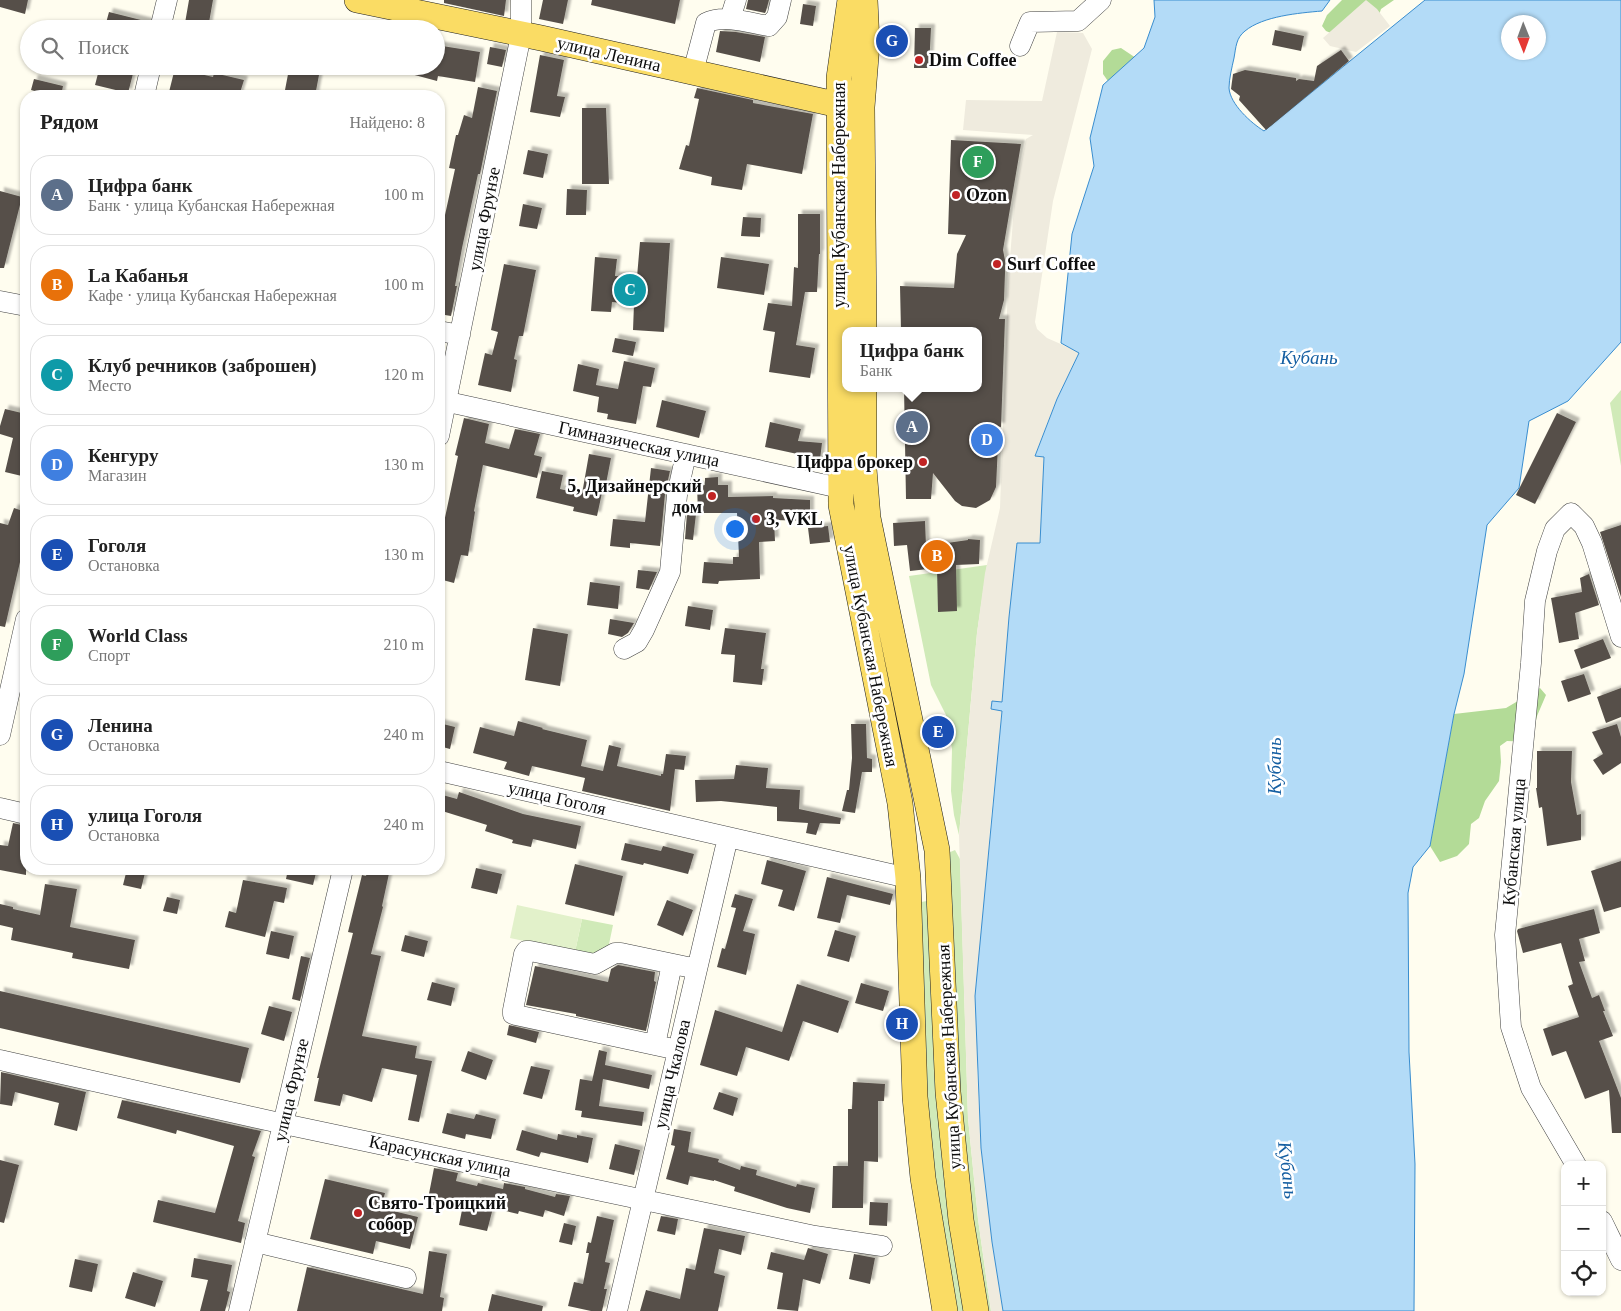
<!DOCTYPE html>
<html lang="ru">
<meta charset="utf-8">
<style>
:root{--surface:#fff;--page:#f2f2f2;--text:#222;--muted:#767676;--line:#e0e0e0;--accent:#c12324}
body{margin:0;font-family:Georgia,serif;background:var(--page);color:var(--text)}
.controls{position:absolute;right:15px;bottom:15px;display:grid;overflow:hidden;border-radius:10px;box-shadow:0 1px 4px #0004}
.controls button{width:45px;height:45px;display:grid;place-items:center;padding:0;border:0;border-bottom:1px solid var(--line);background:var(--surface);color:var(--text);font:25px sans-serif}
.compass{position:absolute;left:1501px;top:15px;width:45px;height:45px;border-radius:50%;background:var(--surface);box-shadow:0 1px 4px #0004;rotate:179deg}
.you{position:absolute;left:734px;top:528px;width:18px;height:18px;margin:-12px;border:4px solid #fff;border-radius:50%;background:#1a73e8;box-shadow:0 0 0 8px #1a73e833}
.badge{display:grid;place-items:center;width:32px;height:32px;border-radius:50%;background:var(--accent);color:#fff;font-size:16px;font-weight:700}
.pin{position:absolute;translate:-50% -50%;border:2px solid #fff;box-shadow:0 1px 5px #0006}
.popup{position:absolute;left:842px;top:327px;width:140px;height:65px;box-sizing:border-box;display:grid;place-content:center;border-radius:10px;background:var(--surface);filter:drop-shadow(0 1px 4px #0005);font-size:16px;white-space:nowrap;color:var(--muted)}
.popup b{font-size:19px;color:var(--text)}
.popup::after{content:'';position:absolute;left:50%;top:100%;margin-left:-10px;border:10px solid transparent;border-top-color:var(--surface)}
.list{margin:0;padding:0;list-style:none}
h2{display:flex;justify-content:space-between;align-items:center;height:65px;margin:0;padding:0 20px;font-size:21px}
h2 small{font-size:16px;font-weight:400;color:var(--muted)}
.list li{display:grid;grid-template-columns:32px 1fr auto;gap:15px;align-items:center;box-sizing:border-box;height:80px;margin:0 10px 10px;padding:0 10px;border:1px solid var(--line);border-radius:20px}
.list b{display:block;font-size:19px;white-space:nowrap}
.list p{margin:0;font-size:16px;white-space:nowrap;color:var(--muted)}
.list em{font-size:16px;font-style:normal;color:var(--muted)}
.icon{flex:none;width:28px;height:28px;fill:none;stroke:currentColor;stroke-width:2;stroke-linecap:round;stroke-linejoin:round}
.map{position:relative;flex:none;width:1621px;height:1311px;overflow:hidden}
.search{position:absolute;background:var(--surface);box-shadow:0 1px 4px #0004;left:20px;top:20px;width:425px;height:55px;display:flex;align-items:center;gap:12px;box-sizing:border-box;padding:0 18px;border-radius:28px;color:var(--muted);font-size:19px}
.panel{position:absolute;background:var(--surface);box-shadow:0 1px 4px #0004;left:20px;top:90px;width:425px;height:785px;border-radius:20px}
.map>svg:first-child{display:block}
.green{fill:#d0eab8}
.forest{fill:#b3db97}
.pitch{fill:#e2f1ca}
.plaza{fill:#efebde}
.water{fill:#b3dbf7;stroke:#398dcf;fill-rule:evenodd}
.building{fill:#57504a;filter:url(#shadow)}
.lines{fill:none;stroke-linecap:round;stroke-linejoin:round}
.minor-casing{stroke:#414141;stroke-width:21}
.major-casing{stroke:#1f1f1f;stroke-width:26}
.minor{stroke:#fff;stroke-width:20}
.major{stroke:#fadc64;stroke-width:25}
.poi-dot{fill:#c12324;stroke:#fff;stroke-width:2}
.labels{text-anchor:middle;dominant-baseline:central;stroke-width:5;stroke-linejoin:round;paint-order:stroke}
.street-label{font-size:18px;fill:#0e0e0e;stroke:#fff}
.poi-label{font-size:18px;font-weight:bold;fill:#0e0e0e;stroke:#fff;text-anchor:start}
.water-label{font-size:19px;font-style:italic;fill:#155fa2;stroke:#fff}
</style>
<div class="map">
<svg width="1621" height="1311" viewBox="0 0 1621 1311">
<defs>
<filter id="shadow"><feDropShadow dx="4" dy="-4" stdDeviation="1" flood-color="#0004"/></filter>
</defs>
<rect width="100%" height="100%" fill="#fffdef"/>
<!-- green -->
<path class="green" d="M1621,390V466L1610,403Z
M987,565L977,633L959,835L954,815L951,791L952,749L946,715L931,685L909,576Z
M955,850L960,859L968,1118L978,1219L991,1311H982L961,1147L948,853Z
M927,901L968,1311H953L926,1136L919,907L921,902Z
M582,919L613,925L608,949L592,956L575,952Z"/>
<!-- forest -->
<path class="forest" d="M1342,0H1394L1381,9L1379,15L1333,34L1326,31L1322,26L1327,15Z
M1121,48L1136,58L1110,84L1103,74V61L1112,50Z
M1540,688L1546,695L1537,716L1531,742L1507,741L1500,746L1501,762L1499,781L1485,801L1479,818L1471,824L1469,844L1457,856L1440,862L1430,846L1454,714L1506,708Z"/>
<!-- pitch -->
<path class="pitch" d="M517,905L582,919L575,952L510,938Z"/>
<!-- plaza -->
<path class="plaza" d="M1366,0L1377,9L1390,26L1356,52L1330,46L1323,38Z
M1057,32L1083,33L1092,49L1053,201L1035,322L1037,329L1047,338L1079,352L1057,399L1035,455L1044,457L1040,543H1017L1009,617L1002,703L991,709L1002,710L990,828L977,1070L981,1148L992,1242L1003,1311H991L978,1219L968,1118L959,835L977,633L985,573L1000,508L1008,284L1015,194L1026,139L1033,135L963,130L966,100L1042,101Z"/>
<!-- water -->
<path class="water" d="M1154,0H1330L1322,11C1299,13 1263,16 1245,31C1236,38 1236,47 1234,58C1232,67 1229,79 1229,88C1230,104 1251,123 1264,131L1425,0H1621V342L1568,401L1529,421L1519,488L1487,525L1464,674L1454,714L1430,846L1413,867L1408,893L1409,1052L1415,1164L1414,1311H1003L992,1242L981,1148L975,996L1002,711L991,709L992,701L1002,702L1009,617L1017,543H1040L1044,457L1035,456L1057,399L1079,353L1061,343L1072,234L1094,166L1090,138L1103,85L1144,48L1155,17ZM1508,22H1538V52H1508Z"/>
<!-- building -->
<path class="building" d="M0,0H28L25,14L0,7Z
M189,0H213L208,28L185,23Z
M444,0H506L504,16L444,3Z
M543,0H568L563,24L539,19Z
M592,0H680L675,24L591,5Z
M748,0H769L766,11L765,13L746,9Z
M803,4L816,6L813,26L800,24Z
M109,12L149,22L148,29H113L114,25L106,23Z
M915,28H931L929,68H914Z
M1275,30L1304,36L1301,51L1272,45Z
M720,31L736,32L765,37L760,62L716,52Z
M436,45L480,52L475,82L438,76L437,81L396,70L397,66H436Z
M490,47L506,50L502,67L487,64Z
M1341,50L1349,61L1266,130L1239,100L1240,96L1231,89L1233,74L1245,70L1296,78V81L1299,79L1314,81L1317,66Z
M540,55L564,60L557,96L565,97L560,117L530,112Z
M100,66H135L128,93L95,85Z
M175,68L213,77L214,73L244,80L239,96H209L189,91L188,96H168Z
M289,69L319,75L315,96L285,90Z
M34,79L63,86L61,96H53L31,90Z
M478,87L497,91L480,174H478L462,248L455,286H457L451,316L439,314V234L443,215H445L455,169L449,168L456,135H458L464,115L472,118Z
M697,88L753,100V103L813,114L802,174L747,164L742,190L711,185L712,177L679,169L686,145L689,146L699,99L694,98Z
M582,108H606L609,184H582Z
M951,140L1021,144L1003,250L1005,260V273L1004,300L999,319H1005L1001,427L995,426L998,445L996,487L990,500L976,508L962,506L955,501L933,473L931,499H906L904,388H978V331H901L900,286L954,288L957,254L966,235L948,234Z
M528,150L548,154L543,178L523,174Z
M567,189L587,190L586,215H566Z
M0,191L22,197L4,268H0Z
M523,204L542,208L537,229L519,226Z
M798,214H820V254H819L817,292H805L796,345L815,348L810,378L769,372L775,332L763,330L768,303L792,306L794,267L798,268Z
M743,217L761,218L760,237L741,236Z
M640,242L670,243L664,332L633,330L634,304L612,302L611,312L591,311L595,257L617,259L615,276L637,277Z
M721,257L769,264L764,295L717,288Z
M504,264L536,270L523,336H519L514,359L517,360L511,392L478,385L485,353L492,355L498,332L491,330Z
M615,338L636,342L633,356L612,352Z
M624,361L655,368L651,387L643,386L636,424L607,419L608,414L597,412L599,397L573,391L578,364L599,369L596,385L618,389Z
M662,400L706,411L699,438L656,427Z
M5,409L26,414V477L5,472L13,438L0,434V426Z
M1557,413L1576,422L1535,504L1516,495Z
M464,418L489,424L485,443L509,449L515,429L540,434L534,455L542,457L537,478L483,465L474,511L475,512L468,556L461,555L454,583L439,579V546L458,456L455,455Z
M770,422L801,429L798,441L822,443L819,468L801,466L802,455L765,447Z
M589,454L611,458L605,489L603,488L597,516L573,511L574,507L536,498L542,471L563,475L560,489L582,494Z
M651,468L670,471L665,494L660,546L630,543V548L610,546L613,519L645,522Z
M718,477V485H728V497L773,496V498L810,500V521L774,520L775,541L759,542L760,579L719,581L718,584L702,583L704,562L733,564V557H739L737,513H698L697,486L705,485V478Z
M14,508L26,512V536L5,627L0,626V523L8,525Z
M687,513L696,514L693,540L685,539Z
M925,521L926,546L968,540V539L980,540L979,564L956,565L957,611L938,612L937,568L910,571L907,545L894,546L893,523Z
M1621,525V597L1600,532Z
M828,526L830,542L810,544L808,528Z
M638,570L657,572L649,590L636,588Z
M1589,574L1599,605L1575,613L1579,639L1559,643L1551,598L1582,592L1580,578Z
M590,582L620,586L618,609L587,605Z
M688,606L713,610L710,630L685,626Z
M610,619L634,623L628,633L622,637L608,634Z
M533,628L568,634L560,686L525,680Z
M725,628L766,633L761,669H764L762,685L733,682L735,655L721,654Z
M1603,639L1611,658L1581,669L1574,650Z
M1584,674L1591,694L1568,702L1561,681Z
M1621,688V717L1606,723L1597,697Z
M518,721L543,728L542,729L587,740L581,766L603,771L609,745L621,748L617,766L661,776V774H663L666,754L686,756L684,770L675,769L670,811L582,791L585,778L532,766L529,776L504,769L507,762L473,753L480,727L514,736Z
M439,723L455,727L450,749L439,746Z
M851,724H866L867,758L872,759V772H862L855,813L842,811L847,790H849L852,758Z
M1617,724L1621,737V763L1603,775L1593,760L1603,754L1592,732Z
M1537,751H1572L1571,782L1577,815L1581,814V840L1547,846L1542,807L1539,808L1536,788H1537Z
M736,765L768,768L766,788L800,790L799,809L841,818L840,824L820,823L816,835L806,833L808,823L777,821V807L721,801L696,802L695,780L734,779Z
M459,792L523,814L581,826L576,849L533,839L531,847L512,843L513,840L485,831L487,825L439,810V794L457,799Z
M13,823L26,826V875L0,870V845L8,846Z
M625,843L661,851L663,846L694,854L688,874L644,863L643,865L621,860Z
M767,860L806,871L794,911L778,906L783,890L761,884Z
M1621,861V907L1604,912L1591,871Z
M575,864L623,876L614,916L565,904Z
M476,868L502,874L497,894L471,888Z
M127,869H146L141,889L123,885Z
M288,869H317L313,885L286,879Z
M368,869H390L382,906L383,907L371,954L381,956L362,1036L417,1046L415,1058L432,1061L419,1122L408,1120L417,1075L382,1068L372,1102L343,1094L340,1106L314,1101L319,1078H317L353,933L348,932L362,875L366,876Z
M827,877L893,894L890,905L847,895L840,923L817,918Z
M243,880L287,888L284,903L274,901L265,937L225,927L229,911L236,913Z
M45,884L77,889L70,927L135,940L129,969L72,958L73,953L11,940L13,928L0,925V904L13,907V909L40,915Z
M735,894L753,899L743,931L755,934L746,975L717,967L722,948L725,949L736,908L731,907Z
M167,897L180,900L177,914L163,911Z
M667,900L693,910L683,936L657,925Z
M1594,909L1600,933L1579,939L1585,961L1579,962L1592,998L1599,995L1605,1011H1603L1613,1036L1599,1041L1621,1098V1133H1612L1609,1090L1585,1099L1566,1051L1552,1056L1543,1029L1579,1017L1568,986L1573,984L1561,943L1523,953L1517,931L1518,929Z
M835,930L856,936L849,962L827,956Z
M271,931L294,936L289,959L266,954Z
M405,935L428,941L424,957L401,951Z
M301,956L310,958L300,1001L292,999Z
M618,965L655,972L654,981L656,982L646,1031L576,1016V1014L526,1005L535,966L608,982L611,969Z
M432,982L455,988L451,1006L427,1000Z
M861,983L889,991L883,1011L855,1003Z
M797,984L849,1001L838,1033L803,1021L789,1061L746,1047L737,1076L700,1065L715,1010L782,1032Z
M0,991L249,1048L240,1083L0,1028Z
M269,1006L292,1012L284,1041L261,1034Z
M509,1025L539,1032L536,1043L507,1035Z
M599,1050L607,1052L605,1065L652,1075L649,1089L603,1079L599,1106L644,1112L642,1126L581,1117L582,1111L575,1110L580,1079L592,1081Z
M468,1051L493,1060L486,1080L461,1071Z
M531,1066L550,1070L542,1099L523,1094Z
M1,1072L86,1092L77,1131L54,1125L59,1103L15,1092L12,1106L0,1104Z
M853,1082L885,1084L884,1101H878V1162L864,1161L863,1208H832L833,1166H848V1109H852Z
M719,1092L738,1098L733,1116L713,1109Z
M122,1100L261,1131L252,1156L255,1157L238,1221L245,1223L241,1243L153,1222L158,1200L215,1213L234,1146L177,1130L176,1134L117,1118Z
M447,1113L474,1119L476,1114L496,1119L491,1139L466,1134L465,1139L442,1133Z
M674,1129L691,1132L688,1152L719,1159L718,1162L740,1170L741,1166L757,1170L756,1175L796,1187L797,1184L815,1188L810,1213L787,1208L734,1191L735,1187L714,1180V1181L690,1176L688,1185L666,1179L675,1146L671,1145Z
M522,1130L557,1140L558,1134L577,1138V1135L593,1138L588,1163L541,1152L539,1157L516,1150Z
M615,1144L640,1150L634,1175L609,1169Z
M0,1160L19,1165L4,1223L0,1222Z
M434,1168L458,1173L456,1181L477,1186L478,1183L503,1189L504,1183L525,1187V1189L555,1197L556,1194L570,1196L564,1216L545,1210L543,1217L519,1211L518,1214L493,1208L487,1231L459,1225L462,1210L427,1204Z
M325,1179L385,1193L381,1208L418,1217L410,1249L376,1241L373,1254L310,1239Z
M870,1202L888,1203L887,1226L869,1225Z
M597,1216L614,1220L605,1262L610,1263L604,1289H607L602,1311H591L568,1306L574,1282L583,1284L589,1253H586L588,1242L591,1243Z
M661,1216L678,1219L675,1235L657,1231Z
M564,1223L576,1226L572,1245L559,1242Z
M704,1228L745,1236L741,1255L719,1249L714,1273L725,1276L718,1311H640L646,1290L680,1299L686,1268L695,1270Z
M808,1248L828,1254L820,1284L803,1279L798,1311L777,1309L783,1273L767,1269L771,1252L804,1260Z
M429,1251L447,1254L440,1297L444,1298L442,1311H297L307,1267L423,1294Z
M854,1254L875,1258L870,1284L849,1279Z
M194,1258L232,1265L227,1291L230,1292L225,1311H200L208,1280L191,1277Z
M75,1259L98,1264L92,1292L69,1287Z
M133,1272L163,1281L155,1307L125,1298Z
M492,1294L543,1306L542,1311H488Z"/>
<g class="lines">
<defs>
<path id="minor" d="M730,19L736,0
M160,29L167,0
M1020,46L1030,22L1078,21L1101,0
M693,72L706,23C724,14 750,23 769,26L777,17L781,0
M144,96L151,66
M0,301L26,306
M439,331L460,335
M439,400L840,488
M439,436L521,35V0
M624,649L637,642L644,630L670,572L677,495L686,454
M0,735L26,619
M439,771L908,878
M0,808L26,814
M655,1045L672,964
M678,1050L516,1015L513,1014V1010L524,954L526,951H530L595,964L615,953H621L697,969
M0,1060L284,1124L815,1236L882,1246
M1576,1165L1531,1088L1511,1027L1505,935L1531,663L1535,601L1547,551L1555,529L1571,513L1584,526L1592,543L1621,637
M1602,1221L1621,1260
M255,1242L406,1278
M239,1311L343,869
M617,1311L728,837"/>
<path id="major" d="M357,0L541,38L839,105L862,107
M850,0L839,78L841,505L900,803L908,878L915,1097L923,1178L945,1311
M864,331L862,107L867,44L865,0
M864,388V469L868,518L937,850L948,1092L961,1220L976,1311"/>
</defs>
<!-- minor casing -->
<use href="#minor" class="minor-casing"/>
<!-- major casing -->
<use href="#major" class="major-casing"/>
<!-- minor -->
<use href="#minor" class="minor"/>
<!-- major -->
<use href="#major" class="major"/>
</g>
<!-- markers -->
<g class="poi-dot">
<circle cx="919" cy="60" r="5"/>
<circle cx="956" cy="195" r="5"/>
<circle cx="997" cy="264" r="5"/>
<circle cx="923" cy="462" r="5"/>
<circle cx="712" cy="496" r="5"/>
<circle cx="756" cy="519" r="5"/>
<circle cx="358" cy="1213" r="5"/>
</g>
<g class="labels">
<!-- street labels -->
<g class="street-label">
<text transform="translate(609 54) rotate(13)">улица Ленина</text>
<text transform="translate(839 195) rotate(-90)">улица Кубанская Набережная</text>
<text transform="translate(484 219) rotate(-79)">улица Фрунзе</text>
<text transform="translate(639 444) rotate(12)">Гимназическая улица</text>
<text transform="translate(871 656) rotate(79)">улица Кубанская Набережная</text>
<text transform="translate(557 798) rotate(13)">улица Гоголя</text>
<text transform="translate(1514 842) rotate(-85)">Кубанская улица</text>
<text transform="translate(949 1057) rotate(-93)">улица Кубанская Набережная</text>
<text transform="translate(672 1074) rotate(-77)">улица Чкалова</text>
<text transform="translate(291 1090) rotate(-77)">улица Фрунзе</text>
<text transform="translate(440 1156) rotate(12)">Карасунская улица</text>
</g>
<!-- poi labels -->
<g class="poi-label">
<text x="929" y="60">Dim Coffee</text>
<text x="966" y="195">Ozon</text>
<text x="1007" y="264">Surf Coffee</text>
<text x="913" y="462" text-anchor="end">Цифра брокер</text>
<text x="702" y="486" text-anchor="end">5, Дизайнерский<tspan x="702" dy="21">дом</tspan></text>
<text x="766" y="519">3, VKL</text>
<text x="368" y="1203">Свято-Троицкий<tspan x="368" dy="21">собор</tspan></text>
</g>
<!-- water labels -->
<g class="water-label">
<text x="1309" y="357">Кубань</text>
<text transform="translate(1274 766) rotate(-90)">Кубань</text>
<text transform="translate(1288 1170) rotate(83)">Кубань</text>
</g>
</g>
</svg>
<div class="controls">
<button>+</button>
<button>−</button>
<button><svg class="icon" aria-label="locate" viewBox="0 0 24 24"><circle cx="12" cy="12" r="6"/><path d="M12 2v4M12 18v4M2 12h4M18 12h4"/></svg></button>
</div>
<svg class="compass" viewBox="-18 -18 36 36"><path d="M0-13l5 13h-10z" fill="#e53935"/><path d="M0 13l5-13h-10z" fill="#767676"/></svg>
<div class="you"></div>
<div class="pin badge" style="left:912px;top:427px;background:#5c6f8a">A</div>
<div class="popup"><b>Цифра банк</b>Банк</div>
<div class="pin badge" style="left:937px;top:556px;background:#e8710a">B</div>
<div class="pin badge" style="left:630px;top:290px;background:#0f9aa8">C</div>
<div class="pin badge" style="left:987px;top:440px;background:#3f7fe0">D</div>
<div class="pin badge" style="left:938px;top:732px;background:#1a4fb4">E</div>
<div class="pin badge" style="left:978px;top:162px;background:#2e9e5b">F</div>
<div class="pin badge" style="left:892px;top:41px;background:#1a4fb4">G</div>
<div class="pin badge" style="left:902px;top:1024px;background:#1a4fb4">H</div>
<div class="search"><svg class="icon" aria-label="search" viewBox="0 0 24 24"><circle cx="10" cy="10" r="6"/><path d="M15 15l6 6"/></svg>Поиск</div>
<section class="panel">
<h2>Рядом<small>Найдено: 8</small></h2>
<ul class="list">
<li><span class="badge" style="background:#5c6f8a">A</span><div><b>Цифра банк</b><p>Банк · улица Кубанская Набережная</p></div><em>100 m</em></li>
<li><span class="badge" style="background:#e8710a">B</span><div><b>La Кабанья</b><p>Кафе · улица Кубанская Набережная</p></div><em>100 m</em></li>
<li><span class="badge" style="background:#0f9aa8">C</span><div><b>Клуб речников (заброшен)</b><p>Место</p></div><em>120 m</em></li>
<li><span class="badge" style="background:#3f7fe0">D</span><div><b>Кенгуру</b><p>Магазин</p></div><em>130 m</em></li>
<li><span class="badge" style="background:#1a4fb4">E</span><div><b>Гоголя</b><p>Остановка</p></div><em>130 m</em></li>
<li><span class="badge" style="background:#2e9e5b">F</span><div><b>World Class</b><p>Спорт</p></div><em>210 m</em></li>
<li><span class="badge" style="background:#1a4fb4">G</span><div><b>Ленина</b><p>Остановка</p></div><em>240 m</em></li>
<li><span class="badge" style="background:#1a4fb4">H</span><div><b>улица Гоголя</b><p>Остановка</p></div><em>240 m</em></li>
</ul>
</section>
</div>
